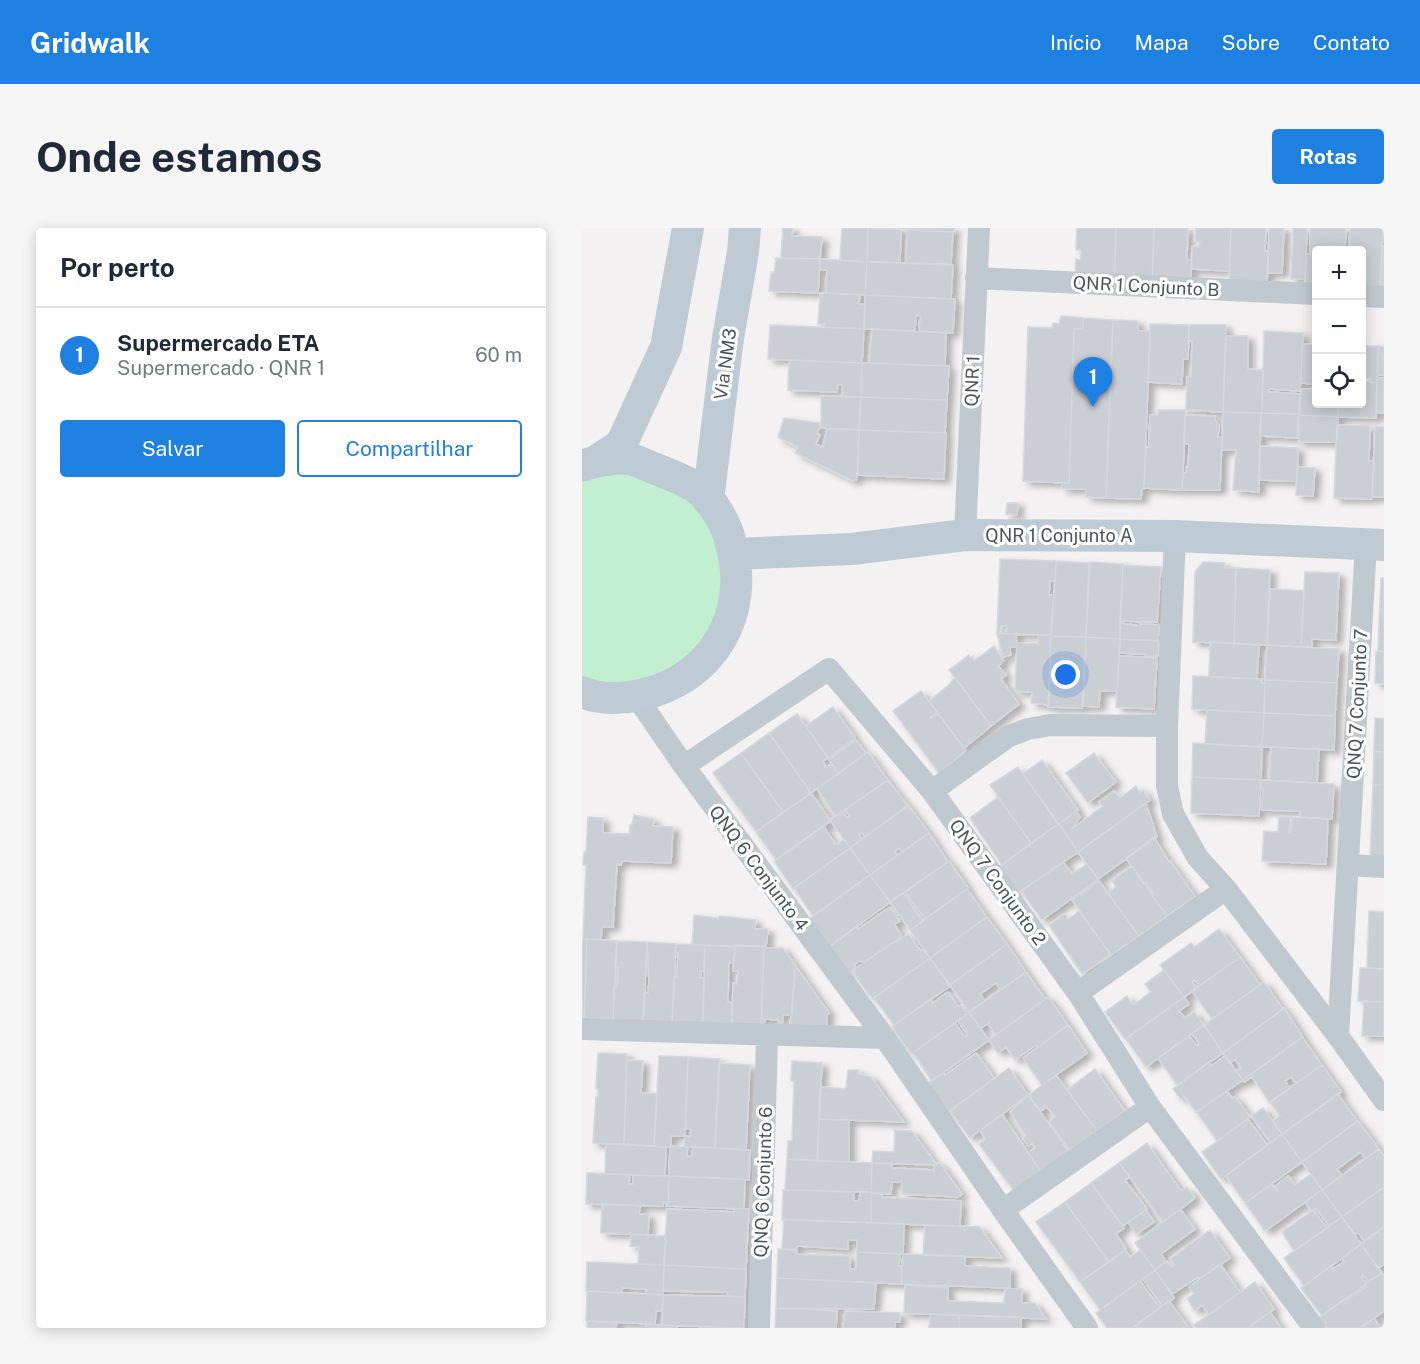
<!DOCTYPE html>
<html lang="pt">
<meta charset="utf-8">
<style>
:root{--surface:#fff;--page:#f6f6f7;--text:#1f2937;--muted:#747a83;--line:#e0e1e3;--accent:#1e81e1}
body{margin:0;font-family:"Public Sans",sans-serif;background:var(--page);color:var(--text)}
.controls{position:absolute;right:18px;top:18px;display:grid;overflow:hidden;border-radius:6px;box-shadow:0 3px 15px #0003}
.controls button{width:54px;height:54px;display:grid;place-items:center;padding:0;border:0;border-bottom:2px solid var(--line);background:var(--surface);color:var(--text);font:30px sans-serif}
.you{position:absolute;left:484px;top:447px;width:21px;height:21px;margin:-15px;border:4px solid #fff;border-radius:50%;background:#1a73e8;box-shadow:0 0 0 9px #1a73e833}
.badge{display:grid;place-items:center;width:39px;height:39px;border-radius:50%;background:var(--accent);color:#fff;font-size:20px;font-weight:700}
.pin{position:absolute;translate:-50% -50px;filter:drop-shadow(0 2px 3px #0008)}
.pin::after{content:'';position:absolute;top:32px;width:21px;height:18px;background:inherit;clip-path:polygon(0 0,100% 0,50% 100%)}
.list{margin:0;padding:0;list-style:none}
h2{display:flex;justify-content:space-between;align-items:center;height:78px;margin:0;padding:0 24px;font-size:26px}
h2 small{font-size:20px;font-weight:400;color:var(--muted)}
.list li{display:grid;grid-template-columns:39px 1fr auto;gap:18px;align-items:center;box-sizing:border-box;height:96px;padding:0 24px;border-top:2px solid var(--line)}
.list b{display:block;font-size:22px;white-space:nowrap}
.list p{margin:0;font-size:20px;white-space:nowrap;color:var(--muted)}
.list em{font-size:20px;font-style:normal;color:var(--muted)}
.actions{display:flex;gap:12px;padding:18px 24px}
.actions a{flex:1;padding:14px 0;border:2px solid var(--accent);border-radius:6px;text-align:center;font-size:21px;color:var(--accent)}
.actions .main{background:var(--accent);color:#fff}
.icon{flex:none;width:33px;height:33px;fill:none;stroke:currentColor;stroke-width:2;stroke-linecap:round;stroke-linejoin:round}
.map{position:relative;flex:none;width:802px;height:1100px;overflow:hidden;border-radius:6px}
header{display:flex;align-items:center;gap:36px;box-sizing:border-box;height:84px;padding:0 30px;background:var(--accent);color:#fff}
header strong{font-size:28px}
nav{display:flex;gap:33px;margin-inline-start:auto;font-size:21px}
.intro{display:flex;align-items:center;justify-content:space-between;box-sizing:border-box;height:144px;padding:0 36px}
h1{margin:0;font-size:42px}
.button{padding:15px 27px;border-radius:6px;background:var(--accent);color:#fff;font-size:21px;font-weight:700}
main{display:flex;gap:36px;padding:0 36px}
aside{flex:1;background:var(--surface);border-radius:6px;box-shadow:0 3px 15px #0003}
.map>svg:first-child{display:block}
.green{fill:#c1efd0}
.building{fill:#cbced3;stroke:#d5d8dc;stroke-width:1.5;filter:url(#shadow)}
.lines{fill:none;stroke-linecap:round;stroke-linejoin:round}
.street{stroke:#bfc9cf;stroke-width:22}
.secondary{stroke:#bfcbd4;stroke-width:32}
.labels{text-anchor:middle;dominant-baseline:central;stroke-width:6;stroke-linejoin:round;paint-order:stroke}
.street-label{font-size:18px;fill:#49565e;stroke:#fff}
</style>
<header>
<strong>Gridwalk</strong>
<nav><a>Início</a><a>Mapa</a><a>Sobre</a><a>Contato</a></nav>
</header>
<div class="intro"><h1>Onde estamos</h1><a class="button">Rotas</a></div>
<main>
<aside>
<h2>Por perto<small></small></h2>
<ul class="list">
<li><span class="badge">1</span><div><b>Supermercado ETA</b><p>Supermercado · QNR 1</p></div><em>60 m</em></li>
</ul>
<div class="actions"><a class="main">Salvar</a><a>Compartilhar</a></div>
</aside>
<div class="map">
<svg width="802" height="1100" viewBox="0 0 802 1100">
<defs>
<filter id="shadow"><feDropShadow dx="6" dy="4" stdDeviation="3" flood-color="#0004"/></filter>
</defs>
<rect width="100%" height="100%" fill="#f3f1f1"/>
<!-- green -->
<path class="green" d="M14,233L121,265L153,380L93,455L0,462V238Z"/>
<!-- building -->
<path class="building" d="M201,0H211L210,8L240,9L238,31L199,30Z
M260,0H286L285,34L258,32Z
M286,0H373L371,4Z
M286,0L319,1L318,35L285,33Z
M495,0H534L532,56L493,54L494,31L499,32V22H494Z
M534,0H572L570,56H532Z
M572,0H606L605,32H610L608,58L570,56Z
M614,0H649L647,43L609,41L610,18L617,19L618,14L613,13Z
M649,0H684L683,23H686L685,60L647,59Z
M687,0H702L700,45H686Z
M711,0H725L723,51H709Z
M728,0H764L763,22H734V62H723L724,26H728Z
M763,0H801L798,66L780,65V22H767L768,1Z
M325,2L371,4L369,36L324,35Z
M800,18H802V65H798Z
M194,30L238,31L236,65L187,63L189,44L192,45Z
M238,31L285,34L283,67L244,65L245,42L238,41Z
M285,34L371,37L369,71L283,67Z
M238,65L278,67L277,76H283L282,101L242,99V96H236Z
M283,67L373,71L371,105L337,103L338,88L334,87L333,103L282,101Z
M479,88L501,90V101H492L487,255L441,253L446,99L470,100L471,95L477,96Z
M501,90L531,92L524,270L504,269V261H480V255H487L492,101H501Z
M531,92L556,93V103H568L562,261H560L559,271L524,270Z
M568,96L607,97L606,131H601L600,156L566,154Z
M188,97L282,101L280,135L186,131Z
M607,97H644L641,184L604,182L605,149H609L610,113H607Z
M290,101L364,105L363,138L287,135Z
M682,103L721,105L718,163L687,161V164L718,166L717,186L680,185Z
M644,108H666V141L681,142L680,185L641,184Z
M720,116L734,117V156L719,155Z
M784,118H797L795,155H789V150L783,151Z
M797,118L802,119V147H795Z
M207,132L280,135L279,169L260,168V157H256L255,164L206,162Z
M280,135L367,138L365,172L279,169Z
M795,150H802V185H794Z
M780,153L795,155L794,190L756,189V176H780Z
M719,161L734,162V176H756V189L717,187Z
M239,168L279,169L277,202L239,200Z
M279,169L365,172L363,205L277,202Z
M576,182H604L600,262L562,260L564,219H567L568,187H576Z
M641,184L679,185L677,264L651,262L654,222H640Z
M679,185L716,186L715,210L678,208Z
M603,187L633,188V192L637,198L636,209L640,210L638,262H600L601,245H604V239H606L607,223V216H602Z
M717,187L756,189L755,214H717Z
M202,190L239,195L235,206L238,207L234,216L241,219L245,201L277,202L275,251L271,253L213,225L216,219L196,209Z
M755,197L788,198L787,233H792L790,271L752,270Z
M793,198L802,199V269H790Z
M277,202L364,205L362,251L276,247Z
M678,218L716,220L715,253L676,252Z
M715,239L733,240L731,268L714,267Z
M425,275H436L435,287L424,286Z
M418,331L474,333L473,353H468L467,367H472L469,407L424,406L425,398H418V406H415Z
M474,333L507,335L504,409L469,408Z
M508,334L541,336L538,411L504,409Z
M621,334L643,335V340H654L652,415L611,414L613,344Z
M541,337L579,339L575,394L538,393Z
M654,340L688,342L685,417L652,415Z
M723,344L757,345L754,412L730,411V419H719Z
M799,350H802V424L796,423Z
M688,361L722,363L719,419L685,417Z
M538,395L558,398V396L577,397L576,413L538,411Z
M415,406H434L435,415L456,416V407H469L467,477L449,475L450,464L433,463L435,419H427L429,427L421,429Z
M469,408L504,409L500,480L466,479Z
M504,409L538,411L535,463H518L517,479L501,478Z
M538,411L577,413L576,428L565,429L563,426L537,425Z
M628,414L677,417L675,451L627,449Z
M685,417L757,421L755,455L683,452Z
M412,418L422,433L416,438L424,447L419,451L437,476L409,498L367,442L387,427L389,430L391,428L392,433Z
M794,423L802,424V456L793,455Z
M537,428L575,430L572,481L534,479Z
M611,448L680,451L679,455L683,456L682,485L610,481Z
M373,449L409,498L382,520L347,473L367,457Z
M683,452L755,455L753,488L682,485Z
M339,463L355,484L348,489L349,490L356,486L384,523L357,545L311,483Z
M251,479L273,510L246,530L224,498Z
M625,482L682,485L680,519L623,516Z
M682,485L753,488L752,522L680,519Z
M215,486L246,530L241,533L244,539L250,536L256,545L229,565L187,505Z
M793,490L802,491V524L792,523Z
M187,505L229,565L201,584L159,525Z
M274,512L284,525L256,545L247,532Z
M611,515L680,519L679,552L610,549Z
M689,519L737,521L735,555L687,552Z
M792,523L802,524V557H791Z
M286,524L306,552L254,588L235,561Z
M159,525L201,584L174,604L131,545Z
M512,525L534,554L506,575L484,545Z
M460,532L496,582L477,596L441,546Z
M436,539L476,596L449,615L408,557Z
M610,549L679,552L677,588L609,585Z
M306,552L326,578L283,609L280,605L277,607L280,611L268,620L248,592L261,583L265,590L268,588L263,582Z
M679,552L752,556L750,591L718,589V583L680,582L681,560H679Z
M791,557H802V632H788Z
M554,558L558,565L561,562L568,572L496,624L477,596L494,583L498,589L490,601L521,578L517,574L532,563L538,570Z
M229,565L249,593L194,632L174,604Z
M416,569L449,615L420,637L388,590Z
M564,575L575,609L516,651L496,624Z
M326,577L347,605L320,624L317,620L313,624L316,627L288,647L268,620Z
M52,587L72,591L71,598L91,599L89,635L40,633L39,637L35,636L31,699H20L19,712L1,711L4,637H1L2,624H4L6,589L21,590V605L47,606L48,597H50Z
M697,589H708L707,605L709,604L710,589L746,591L744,636L680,633L682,603L696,604Z
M477,596L496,624L436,665L416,639Z
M241,598L254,617L262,611L268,620L211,661L192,633Z
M347,605L366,634L308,674L288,647Z
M572,609L587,634L588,633L613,668L585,688L570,668L572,666L564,654L562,656L544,630Z
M268,620L288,647L231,688L212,660Z
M367,633L386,660L343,691L323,664Z
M481,634L490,646L505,636L516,651L460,692L439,663Z
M550,638L585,688L557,708L526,665L534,659L530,653Z
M288,647L308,674L247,719L227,691Z
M517,653L557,708L529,727L490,672Z
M385,661L405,689L348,730L328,702Z
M321,665L341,693L328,702L308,674Z
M308,679L318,693L312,696L320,708L281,735L279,732L272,737L274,740L267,746L248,718L275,698L276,701Z
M497,683L529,727L500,746L467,697L483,686L486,691Z
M787,683L802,684V741L785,740Z
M112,687L135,690L136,691L137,688L174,692L172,701H186L184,719L110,717Z
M405,689L425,716L368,757L348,730Z
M637,701L658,729L617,758L613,752L610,754L615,760L602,769L578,737L609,715L612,719Z
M326,706L339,723L341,721L348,730L290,771L270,743L312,714L313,715Z
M5,711L35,713L31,791L2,790Z
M0,712H5L2,797H0Z
M35,713L65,714L61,798L31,797L32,759H35L36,739H33Z
M65,714L94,716L90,798H61L62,765H66L67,754Z
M94,716L123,717L122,743H119V750H122L120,800L90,798L92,749H95L96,725L93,724Z
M425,716L444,744L418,762L414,755L398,766L403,773L387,784L368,757Z
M123,717L153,719L152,735H147L146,774L150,775V795H121Z
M153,717L182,718L179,799L150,797L151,755L155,756L156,743H151Z
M182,720H201L216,741H213L210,787H201L200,798H197V792L183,791L182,797L179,796Z
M658,729L678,757L630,791L610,763Z
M348,730L368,758L312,797L292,770Z
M778,740L802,741V774L776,773Z
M213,741H216L247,785L245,787V800L208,799Z
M582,742L602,769L543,811L523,784L545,768L551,777L569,764L563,756Z
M444,744L463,771L414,807L406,796L408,794L399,800L387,784Z
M682,754L701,781L641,825L622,797Z
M366,764L376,779L379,777L385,786L329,826L310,799L349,771L351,775Z
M466,769L486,797L456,819L454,817L433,832L424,819L416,825L407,812Z
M602,769L607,776L597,783L603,790L612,784L622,797L564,839L544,811Z
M782,773L802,774V808H780Z
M702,780L721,809L661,852L654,843L659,840L653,831L648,835L641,825Z
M387,785L407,812L350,853L331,825L373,795L383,809L386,807L376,793Z
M486,797L505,825L460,857L441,830Z
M622,797L641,825L595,857L576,830L607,808L615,818L618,816L610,806Z
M720,809L740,837L714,855L709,849L703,853L708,860L688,875L670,849L662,854L661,852Z
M16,825L45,826L42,916L11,915L14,869H16V861H14Z
M394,825L412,850L366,884L345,856L361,845L363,847Z
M77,828L106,829L103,908H89V918L83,919L72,918Z
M643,828L661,852L614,884L602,868L599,871L591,861L627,834L629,838Z
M106,829L138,831L133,920L102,919L103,908L108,909L109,901H103Z
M45,832L61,833L59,865L75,866L72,918L42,916Z
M210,833L240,835L235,933L205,931L206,913H210L212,853H209Z
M137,835L168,837L164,922L133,920Z
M740,837L759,864L700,906L691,893L698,888L688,874Z
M427,840L446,867L388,910L368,883Z
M513,841L543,883L515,903L485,862Z
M266,842H277V846L289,849L322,894L237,891L238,859L264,861Z
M474,847L515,903L488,922L467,894L473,889L465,879L459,883L447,867Z
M645,863L650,870L653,869L668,889L635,913L615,884Z
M756,866L775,893L720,934L700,906Z
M446,867L487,924L459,944L446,925L453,920L450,915L446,918L441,910L444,908L428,884Z
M681,880L700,906L689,915L669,888Z
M420,886L460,945L433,964L397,916L404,911L398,903Z
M237,891L267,892V934L235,933Z
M666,891L685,917L639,951L620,924Z
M776,893L797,921L783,931L779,924L755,941L760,947L740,962L720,934Z
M313,902L330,903L355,937L290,935L291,923L312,924Z
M700,906L720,934L663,975L644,948Z
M565,915L599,963L605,959L613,970L581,994L537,935Z
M24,916L84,919L83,948L23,946Z
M88,918L105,919V928H110L111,919L168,922L167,952L87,948Z
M797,921L802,928V959L760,989L740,962Z
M205,931L290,935L289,964L203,962Z
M290,935L310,936V940L352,942V937L358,935L380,966L376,969L320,966V954H310L309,966L289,965Z
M537,935L548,949L543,952L565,981L541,998L509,955Z
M5,945L48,947L47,956H51V947L87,948L86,978H84V975H81V978L4,976Z
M729,946L740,962L683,1003L663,975L690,956L696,964L692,959L706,948L713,957Z
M87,948L163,951L162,981L86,978Z
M509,955L542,1000L534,1006L544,1021L527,1034L483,974Z
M802,959V998L782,1013L776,1004L773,1007L760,989Z
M201,962L272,964V973H277L278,964H289V995L200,992Z
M740,962L760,989L747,998L734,980L729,983L723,974Z
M289,965H300V969L379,973L378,998L289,995Z
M483,974L527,1034L498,1054L454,994Z
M20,976L58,978L57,986L67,987L66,1007L19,1005Z
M85,981L152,984V981H167L164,1041L82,1037Z
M598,981L613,1001L579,1026L584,1033L573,1042L553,1015Z
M564,982L572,994L554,1006L546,994Z
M731,982L745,1000L712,1023L700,1004Z
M760,989L779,1016L722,1058L702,1030Z
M202,991L322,996L321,1026L275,1024V1012H266V1021L215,1018V1022L200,1021Z
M343,997L398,999L420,1030L341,1027Z
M802,1000V1036L796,1040L779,1016Z
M628,1002L648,1030L617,1051L616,1049L590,1066L573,1042L585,1033L590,1039L592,1037L588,1031Z
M49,1006L84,1008L82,1037L56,1036L57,1019L48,1018Z
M779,1016L800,1045L786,1054L781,1047L779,1049L784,1056L740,1088L719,1060L749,1038L751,1041L762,1034L760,1030Z
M196,1021L215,1022V1026L268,1028V1041H274L275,1024L318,1026L317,1038H320V1056L195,1050Z
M543,1022L548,1029L558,1022L573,1042L518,1082L498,1054Z
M321,1026L383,1028V1038L428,1040V1060L319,1056Z
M5,1034L82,1037L81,1067L64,1066V1061L40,1060V1065L4,1063Z
M638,1036L658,1064L627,1087L620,1077L613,1083L605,1071L612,1066L607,1059Z
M82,1037L164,1041L163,1069L145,1068V1064L81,1063Z
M573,1042L592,1070L580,1078L561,1051Z
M800,1045L802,1048V1083L778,1100H745L737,1090L764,1070L765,1072L784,1059L782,1057Z
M195,1050L294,1055L292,1081L194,1080Z
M558,1053L578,1080L550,1100H525L514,1085Z
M673,1054L692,1081L666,1100H614L612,1097Z
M323,1057L366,1060V1073L422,1075L423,1060L440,1061V1075H453L464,1091L322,1085Z
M5,1063L81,1067L80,1083H74L73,1096L4,1093Z
M81,1067L163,1069L162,1100L80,1097Z
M587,1073L607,1100H550L580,1078Z
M194,1080L255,1083L254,1100H193Z
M263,1083L318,1085V1094H313V1100H261Z
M688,1084L699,1100H666Z
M348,1086L377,1087V1100H347Z
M377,1087L439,1089V1100H377Z
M792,1090L799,1100H778Z
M5,1093L35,1095L34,1100H5Z
M64,1096L95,1098V1100H64Z"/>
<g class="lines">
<!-- street -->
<path class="street" d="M394,50L734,66
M780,68L802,69
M383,307L397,0
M593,308L585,498V558L591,586L616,630L644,661L756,808L802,872
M54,468L102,538L303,810L421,982L505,1100
M102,538L247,441L350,563L496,765L568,879L732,1100
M350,563L427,508L446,501L468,497L585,498
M766,637L802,639
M496,765L644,661
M0,801L303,810
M756,808L784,316
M421,982L568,879
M177,1100L185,808"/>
<!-- secondary -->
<path class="secondary" d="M14,233L39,217L84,119L106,0
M0,238C11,233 38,229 49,231C59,234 70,240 79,243C93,249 108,254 120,264C133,276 145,298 149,315C169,385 131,452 58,467C41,471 17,472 0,464
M126,272L146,110L161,24L163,0
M152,326L270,321L383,307L593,308L802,317"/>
</g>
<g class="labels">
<!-- street labels -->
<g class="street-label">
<text transform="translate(564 58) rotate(3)">QNR 1 Conjunto B</text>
<text transform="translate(143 136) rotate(-82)">Via NM3</text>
<text transform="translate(390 153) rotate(-88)">QNR 1</text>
<text x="477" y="307">QNR 1 Conjunto A</text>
<text transform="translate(775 476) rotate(-87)">QNQ 7 Conjunto 7</text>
<text transform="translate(177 640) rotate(53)">QNQ 6 Conjunto 4</text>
<text transform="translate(416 654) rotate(54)">QNQ 7 Conjunto 2</text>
<text transform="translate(181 954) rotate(-88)">QNQ 6 Conjunto 6</text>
</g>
</g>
</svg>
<div class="controls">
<button>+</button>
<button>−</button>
<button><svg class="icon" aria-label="locate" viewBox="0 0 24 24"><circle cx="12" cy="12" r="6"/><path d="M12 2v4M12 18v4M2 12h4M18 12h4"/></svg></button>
</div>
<div class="you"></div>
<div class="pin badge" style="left:511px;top:179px">1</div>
</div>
</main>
